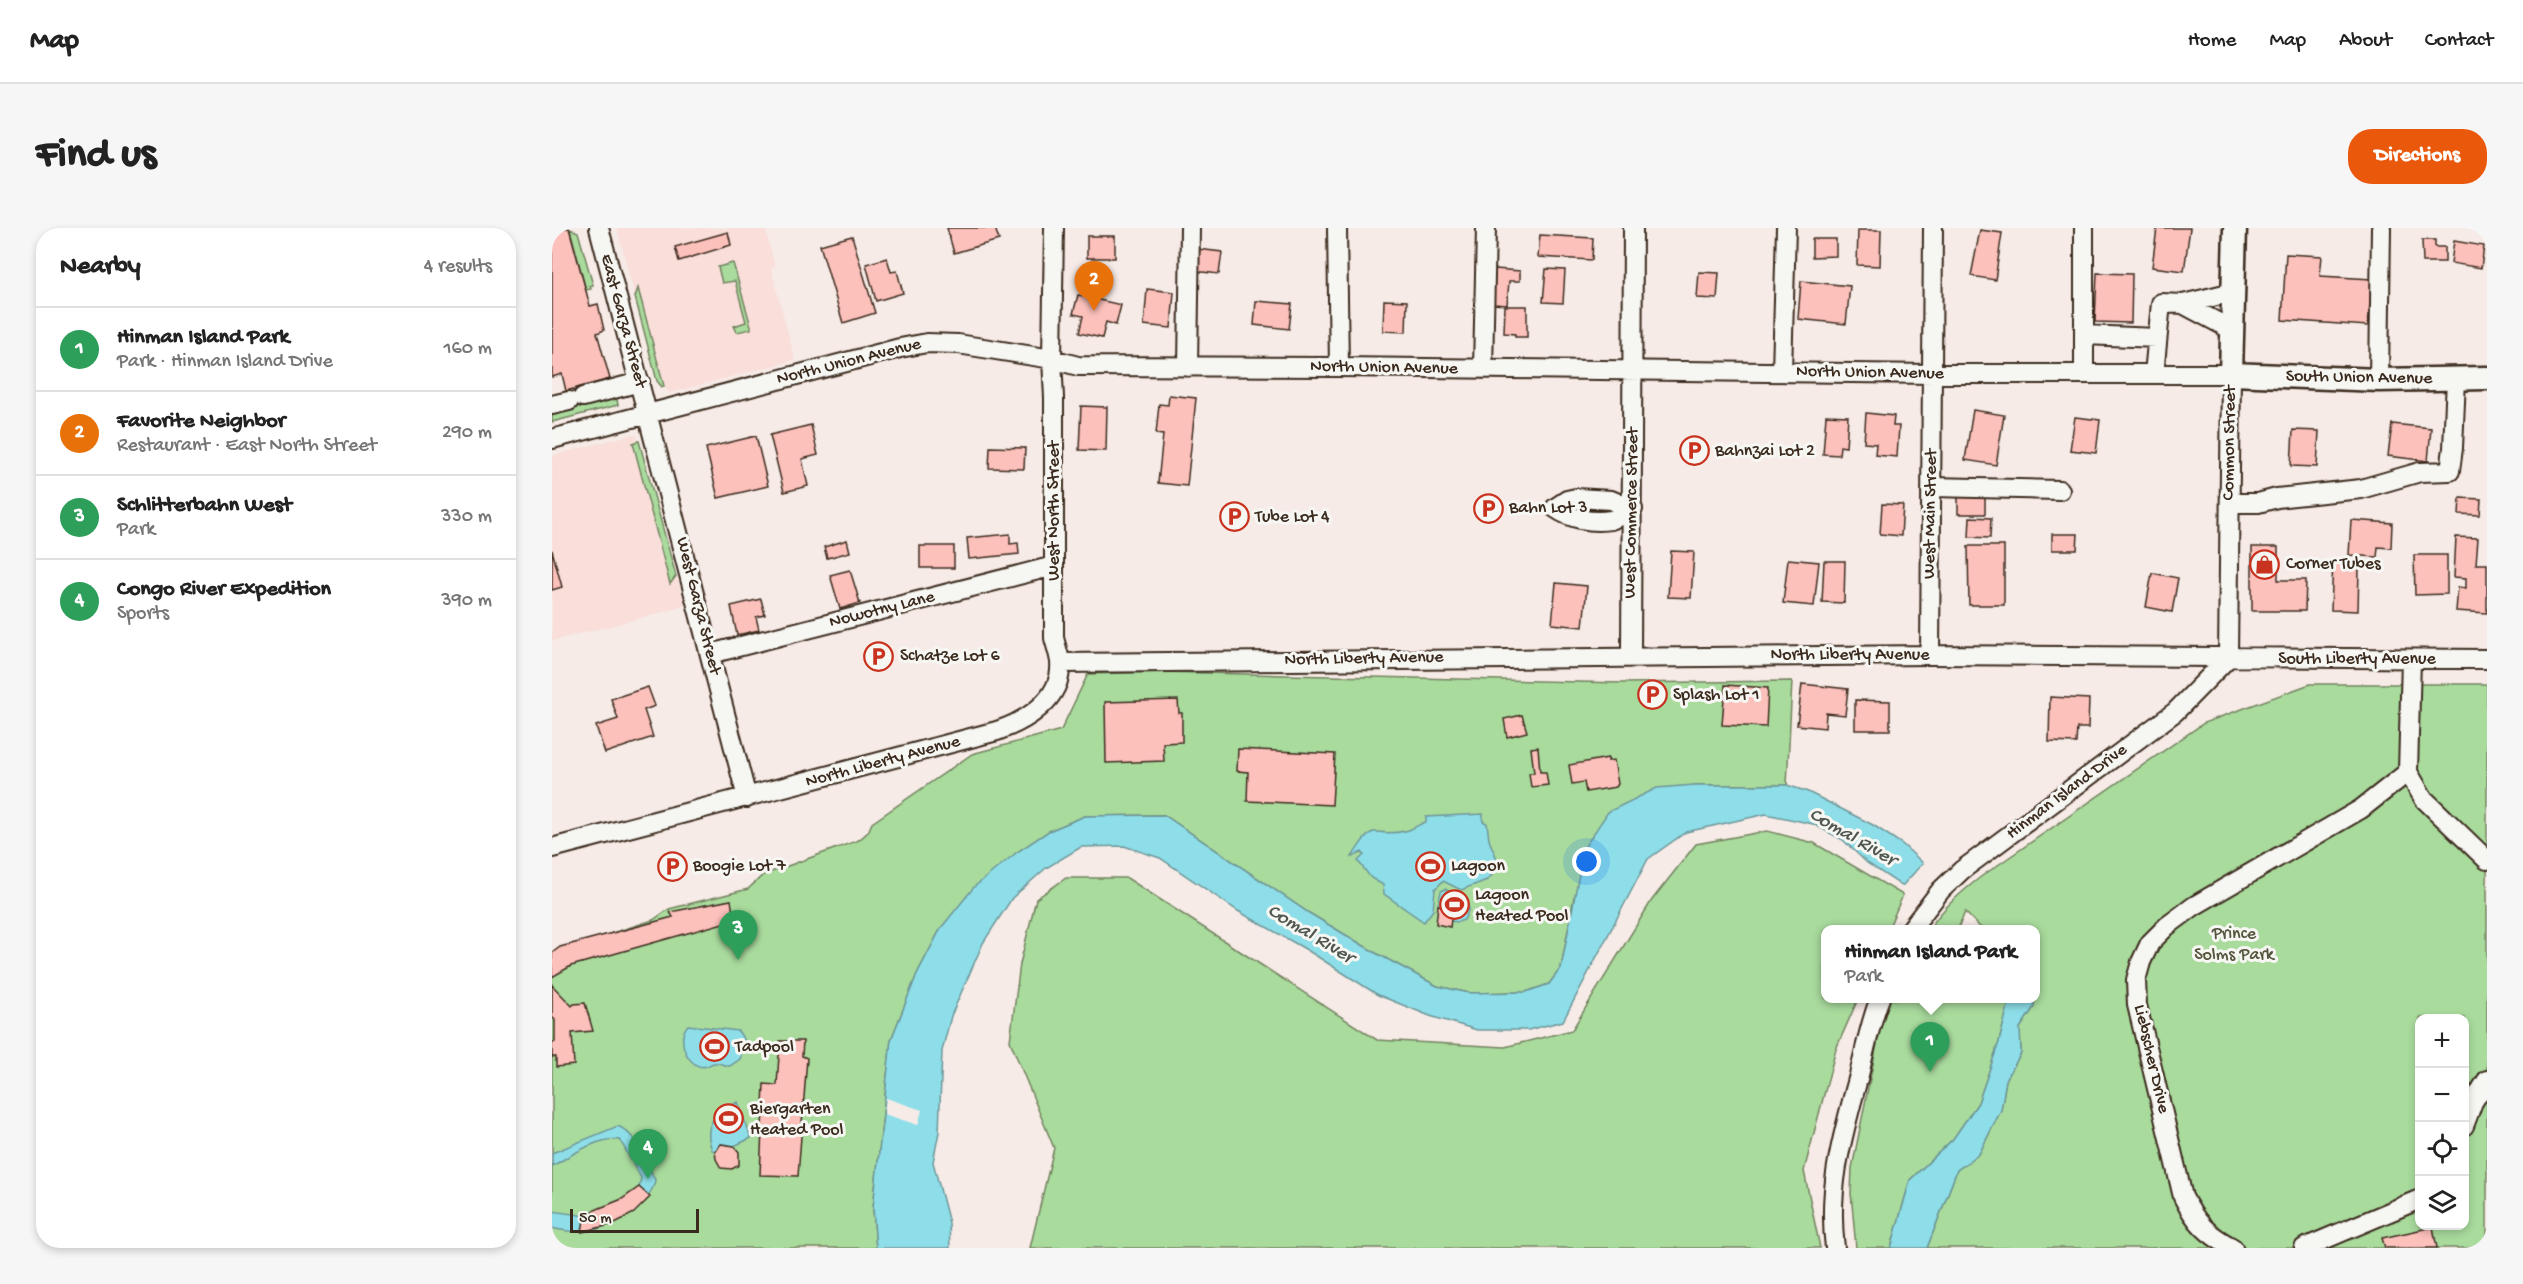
<!DOCTYPE html>
<meta charset="utf-8">
<style>
:root{--surface:#fff;--page:#f6f6f6;--text:#222;--muted:#767676;--line:#e0e0e0;--accent:#ea580c}
body{margin:0;font-family:"Gochi Hand",sans-serif;background:var(--page);color:var(--text)}
.controls{position:absolute;right:18px;bottom:18px;display:grid;overflow:hidden;border-radius:12px;box-shadow:0 3px 9px #0003}
.controls button{width:54px;height:54px;display:grid;place-items:center;padding:0;border:0;border-bottom:2px solid var(--line);background:var(--surface);color:var(--text);font:30px sans-serif}
.scale{position:absolute;left:18px;bottom:15px;width:129px;box-sizing:border-box;padding-left:6px;border:3px solid #3b2a1e;border-top:0;font-size:16px;line-height:21px;white-space:nowrap;color:#3b2a1e;-webkit-text-stroke:4px #f6f6f2;paint-order:stroke}
.you{position:absolute;left:1035px;top:634px;width:21px;height:21px;margin:-15px;border:4px solid #fff;border-radius:50%;background:#1a73e8;box-shadow:0 0 0 9px #1a73e833}
.badge{display:grid;place-items:center;width:39px;height:39px;border-radius:50%;background:var(--accent);color:#fff;font-size:20px;font-weight:700}
.pin{position:absolute;translate:-50% -50px;filter:drop-shadow(0 2px 3px #0008)}
.pin::after{content:'';position:absolute;top:32px;width:21px;height:18px;background:inherit;clip-path:polygon(0 0,100% 0,50% 100%)}
.popup{position:absolute;left:1269px;top:697px;width:219px;height:78px;box-sizing:border-box;display:grid;place-content:center;border-radius:12px;background:var(--surface);filter:drop-shadow(0 2px 4px #0005);font-size:20px;white-space:nowrap;color:var(--muted)}
.popup b{font-size:22px;color:var(--text)}
.popup::after{content:'';position:absolute;left:50%;top:100%;margin-left:-12px;border:12px solid transparent;border-top-color:var(--surface)}
.list{margin:0;padding:0;list-style:none}
h2{display:flex;justify-content:space-between;align-items:center;height:78px;margin:0;padding:0 24px;font-size:26px}
h2 small{font-size:20px;font-weight:400;color:var(--muted)}
.list li{display:grid;grid-template-columns:39px 1fr auto;gap:18px;align-items:center;box-sizing:border-box;height:84px;padding:0 24px;border-top:2px solid var(--line)}
.list b{display:block;font-size:22px;white-space:nowrap}
.list p{margin:0;font-size:20px;white-space:nowrap;color:var(--muted)}
.list em{font-size:20px;font-style:normal;color:var(--muted)}
.icon{flex:none;width:33px;height:33px;fill:none;stroke:currentColor;stroke-width:2;stroke-linecap:round;stroke-linejoin:round}
.map{position:relative;flex:none;width:1935px;height:1020px;overflow:hidden;border-radius:24px}
header{display:flex;align-items:center;gap:36px;box-sizing:border-box;height:84px;padding:0 30px;background:var(--surface);border-bottom:2px solid var(--line)}
header strong{font-size:28px}
nav{display:flex;gap:33px;margin-inline-start:auto;font-size:21px}
.intro{display:flex;align-items:center;justify-content:space-between;box-sizing:border-box;height:144px;padding:0 36px}
h1{margin:0;font-size:42px}
.button{padding:15px 27px;border-radius:24px;background:var(--accent);color:#fff;font-size:21px;font-weight:700}
main{display:flex;gap:36px;padding:0 36px}
aside{flex:1;background:var(--surface);border-radius:24px;box-shadow:0 3px 9px #0003}
.map>svg:first-child{display:block}
.built{fill:#f9deda}
.green{fill:#a9db9d;stroke:#72825e;stroke-width:1.5;fill-rule:evenodd}
.water{fill:#8edee9;stroke:#6d9698;stroke-width:1.5}
.pier{fill:#f7ebe7}
.building{fill:#fdc1bc;stroke:#3b2a1e;stroke-width:1.5}
.lines{fill:none;stroke-linecap:round;stroke-linejoin:round}
.minor-casing{stroke:#3b2a1e;stroke-width:22}
.major-casing{stroke:#3b2a1e;stroke-width:27}
.minor{stroke:#f6f6f2;stroke-width:18}
.major{stroke:#f6f6f2;stroke-width:22}
.labels{text-anchor:middle;dominant-baseline:central;stroke-width:6;stroke-linejoin:round;paint-order:stroke}
.street-label{font-size:18px;fill:#3b2a1e;stroke:#f6f6f2}
.poi-label{font-size:18px;fill:#3b2a1e;stroke:#f6f6f2;text-anchor:start}
.park-label{font-size:18px;fill:#56563e;stroke:#f6f6f2}
.water-label{font-size:20px;font-style:italic;fill:#505751;stroke:#f6f6f2}
</style>
<header>
<strong>Map</strong>
<nav><a>Home</a><a>Map</a><a>About</a><a>Contact</a></nav>
</header>
<div class="intro"><h1>Find us</h1><a class="button">Directions</a></div>
<main>
<aside>
<h2>Nearby<small>4 results</small></h2>
<ul class="list">
<li><span class="badge" style="background:#2e9e5b">1</span><div><b>Hinman Island Park</b><p>Park · Hinman Island Drive</p></div><em>160 m</em></li>
<li><span class="badge" style="background:#e8710a">2</span><div><b>Favorite Neighbor</b><p>Restaurant · East North Street</p></div><em>290 m</em></li>
<li><span class="badge" style="background:#2e9e5b">3</span><div><b>Schlitterbahn West</b><p>Park</p></div><em>330 m</em></li>
<li><span class="badge" style="background:#2e9e5b">4</span><div><b>Congo River Expedition</b><p>Sports</p></div><em>390 m</em></li>
</ul>
</aside>
<div class="map">
<svg width="1935" height="1020" viewBox="0 0 1935 1020">
<rect width="100%" height="100%" fill="#f7ebe7"/>
<filter id="ink" filterUnits="userSpaceOnUse"><feTurbulence type="fractalNoise" baseFrequency=".0167" numOctaves="2"/><feDisplacementMap in="SourceGraphic" scale="12" xChannelSelector="R" yChannelSelector="G"/><feConvolveMatrix kernelMatrix="1 2 1 2 8 2 1 2 1" color-interpolation-filters="sRGB"/></filter>
<g filter="url(#ink)">
<!-- built -->
<path class="built" d="M65,0H213L223,39L219,40L243,132L118,165L105,153Z
M81,206L86,209L130,367L134,376L119,382L0,413V228Z"/>
<!-- green -->
<path class="green" d="M18,1L26,4L41,57L38,58L39,61L34,62Z
M181,35L199,98V101L185,104L182,98L194,94L183,53L170,55L166,39Z
M86,60L112,158L110,159L105,153L83,69Z
M64,166L66,177L0,194V183Z
M87,213L124,348L118,356L81,215Z
M610,444L1070,455L1240,453L1235,557H1142L1022,669L1009,740L997,756L974,764L917,765L885,758L822,724L757,685L612,587L533,588L497,603L464,625L389,700L365,746L339,812L321,980L324,1020H0V724L101,692L117,681L196,661L211,647L307,612L316,604L320,595L420,526L509,502L536,446Z
M1758,456H1935V1020H1375L1405,942L1427,926L1449,882L1454,852L1469,825L1468,800L1482,779L1483,770V702L1430,701L1413,684L1406,701H1377C1392,679 1409,664 1430,648L1652,495ZM1868,790H1912V998H1868Z
M1215,603L1262,615L1351,667L1336,701L1273,702V770L1306,771L1284,821L1252,943L1268,1020H478L502,920L458,813L468,736L484,671L514,650H575L825,812L953,819L1020,802L1100,672L1144,616Z
M1336,771H1458L1447,814L1426,875L1401,911L1358,952L1339,1020H1304L1299,965L1300,940L1329,796Z"/>
<!-- water -->
<path class="water" d="M1142,557H1235L1256,564L1321,597L1350,616L1371,635L1350,658L1315,635L1291,612L1261,596L1214,586L1134,604L1096,631L1011,793L976,802H925L878,788L826,767L755,722L686,683L608,630L572,618L529,619L494,640L460,670L431,715L399,788L390,823L387,904L381,934L397,995L398,1020H324L321,980L339,812L365,746L389,700L422,659L464,625L497,603L533,588L612,587L757,685L822,724L885,758L917,765L974,764L997,756L1009,740L1032,620L1056,584L1105,560Z
M931,586V594L935,595L937,612L945,631L946,641L935,652L909,662L891,653L883,661L881,682L872,694L832,666L831,657L819,650L806,633L812,627L810,624L800,629C825,589 817,611 853,603C861,602 866,596 874,594V589Z
M893,661L905,667L913,668L917,681L912,692L906,694L899,693V681L886,677L889,663Z
M1458,770L1482,771V779L1468,800L1469,825L1454,852L1449,882L1427,926L1405,942L1375,1020H1339L1358,952L1401,911L1426,875L1447,814Z
M136,797L186,803L193,813L188,831L178,838C173,838 169,835 164,835C157,835 161,836 155,838C142,842 132,826 131,815C130,807 131,802 136,797Z
M186,874L199,910L182,918L169,916L163,923L160,922C150,895 164,884 186,874Z
M66,898C87,908 93,933 103,952C100,975 59,999 38,1003C25,1005 12,1003 0,1000V983L35,988L72,971L87,960L89,950L68,912C46,908 19,928 0,938V925Z"/>
<!-- pier -->
<path class="pier" d="M334,870L370,882L366,897L332,886Z"/>
<!-- building -->
<path class="building" d="M11,0H17L38,78L46,76L52,102L45,105L58,151L14,163L10,146L0,149V3Z
M395,0H443L447,12L402,25Z
M1605,0H1638L1632,43L1600,39Z
M1306,2H1329L1328,38L1305,37Z
M1428,2L1450,5L1443,52L1419,48Z
M176,4L179,17L127,33L123,19Z
M988,7L1041,10L1040,32L986,29Z
M300,8L323,85L291,95L268,17Z
M535,8H563V30H535Z
M1260,11H1284V28L1260,29Z
M1870,12H1883V19H1893V34H1871Z
M1902,13L1932,18L1929,40L1899,35Z
M645,21L670,24L667,46L642,43Z
M1734,26L1770,28L1768,48L1820,51L1816,98L1730,92Z
M335,30L339,44L345,43L351,65L324,73L314,36Z
M943,41L968,43V53H957L955,77L941,76Z
M994,41L1013,42L1011,75L991,74Z
M1147,44L1167,45L1165,71L1145,70Z
M1545,45L1580,46L1579,95L1543,94Z
M1249,53L1298,58L1294,96L1246,91Z
M595,61L622,64L619,100L592,97Z
M526,67L569,77L564,97L554,94L550,110L527,105L531,88L521,86Z
M832,72L855,73L854,104L831,103Z
M704,73L740,76L737,101L702,97Z
M953,78H975V109H963V106L952,105Z
M617,167L644,170L635,258L606,255L611,207L604,206L607,176L616,177Z
M529,178L555,179L554,223L527,222Z
M1421,182L1452,187L1444,237L1413,232Z
M1314,185L1342,188L1341,198H1347L1345,229L1323,227L1324,216L1312,215Z
M1274,187L1296,188L1294,219L1288,218L1287,227L1271,226Z
M1523,189L1548,192L1544,225L1518,222Z
M1840,196L1879,200L1876,233L1836,228Z
M259,197L266,227L250,231L256,258L232,264L218,207Z
M1741,202L1767,203L1765,239L1739,238Z
M204,208L216,258L166,270L154,220Z
M438,219L473,220L472,241L437,240Z
M1406,269H1433V286H1406Z
M1908,270L1929,271L1928,287L1907,286Z
M1330,276L1351,277L1349,308L1328,306Z
M1418,289L1439,290L1438,310L1417,309Z
M1799,292L1840,295L1839,320L1826,319L1825,329L1797,327Z
M458,306V316L466,315L467,326L417,331L415,310Z
M1500,306H1526L1525,322H1500Z
M1904,309L1926,310L1924,336H1935V385L1904,383L1906,359L1914,360V350L1902,349Z
M295,312L298,324L275,330L272,319Z
M368,318H402V340H368Z
M1416,318H1452V377H1417Z
M1700,319H1726V352H1754L1753,383H1700Z
M0,322L10,359L0,362Z
M1119,323L1142,324L1139,370L1116,369Z
M1862,327H1895V366L1863,367Z
M1236,331L1267,334L1262,378L1231,375Z
M1781,332L1792,333V340H1807L1806,383L1779,382Z
M1272,333H1293L1292,375L1270,374Z
M298,342L308,375L288,381L278,347Z
M1600,345L1626,350L1620,384L1594,379Z
M1004,355L1035,358L1031,399L1000,396Z
M209,371L213,387L204,389L207,402L185,407L179,378Z
M1250,456L1296,461L1293,487L1274,485L1273,500L1245,497Z
M1173,457L1216,460L1214,499L1170,497Z
M96,459L103,478L92,482L101,509L53,525L44,498L66,491L59,471Z
M1498,469L1537,471L1536,500H1525L1524,515L1497,514Z
M626,472L627,485H630V514L611,515L612,533L554,535L553,474Z
M1303,472L1338,473V502H1303Z
M970,487L975,504L955,509L952,491Z
M986,519L988,544H994L996,557L979,559L977,545H982L979,520Z
M686,521L783,526L780,577L695,573L696,544L685,543Z
M1056,530V533L1062,532L1066,556L1064,559L1034,564L1032,554L1020,556L1017,537Z
M179,672L182,692L19,738L0,749V725L8,719L121,689L118,684Z
M886,677L895,678L900,683L898,699L884,696Z
M0,757L20,778L22,776L33,775L41,803L20,805L22,837L4,839V829H0V814H3V792L0,789Z
M228,813H251L250,828L255,830L246,948L208,947L212,856L225,857Z
M169,916L182,918L187,924V937L180,941L169,940L164,931L163,923Z
M87,959L98,969L82,985L61,996L30,1004L33,986L70,971Z
M1881,999L1885,1020H1833L1830,1010Z"/>
<g class="lines">
<defs>
<path id="minor" d="M47,0L195,570
M785,0L787,139
M1532,0V145
M1631,76L1680,102
M1532,107L1605,110
M636,139L638,0
M931,141L934,0
M1230,144L1234,0
M1602,146L1609,75L1631,76L1681,64
M1827,152L1829,0
M31,169L88,154
M0,177L17,173
M0,211L348,120L375,115L406,116L500,131L526,138L787,139L1381,146H1679L1676,430
M1380,259L1508,262
M1024,270L1059,272L1081,281C1074,284 1066,290 1059,292C1040,295 1018,291 1003,280L1015,272Z
M1678,275H1706L1725,270L1809,261L1868,244L1898,243L1901,220L1904,151
M158,426L502,338
M1378,427L1381,0
M1079,428L1081,0
M508,435L1378,427L1935,431
M1856,544L1859,431
M0,620L445,503C474,493 511,471 508,434C507,426 504,418 502,410V170L500,131L502,0
M1358,702L1389,662L1410,642L1623,484L1676,430
M1912,898L1921,874L1935,852
M1283,1020C1275,957 1291,907 1307,847C1313,821 1318,795 1328,770
M1681,1020C1655,1006 1644,995 1631,969L1585,777L1584,752L1589,734L1598,715L1615,698L1642,678L1809,581L1856,544L1872,571L1935,632
M1752,1020L1868,971"/>
<path id="major" d="M1683,0L1679,146L1827,152L1935,150"/>
</defs>
<!-- minor casing -->
<use href="#minor" class="minor-casing"/>
<!-- major casing -->
<use href="#major" class="major-casing"/>
<!-- minor -->
<use href="#minor" class="minor"/>
<!-- major -->
<use href="#major" class="major"/>
</g>
</g>
<!-- icons -->
<defs>
<symbol id="parking-ring" viewBox="-11 -11 22 22"><circle r="9.5" fill="#f6f6f2" stroke="#c8321e" stroke-width="1.5"/><path d="M-3.5-5.5H1a3.5 3.5 0 0 1 0 7H-1V5.5H-3.5ZM-1-3.4V-.6H.8a1.4 1.4 0 0 0 0-2.8Z" fill="#c8321e"/></symbol>
<symbol id="shop-ring" viewBox="-11 -11 22 22"><circle r="9.5" fill="#f6f6f2" stroke="#c8321e" stroke-width="1.5"/><path d="M-5-2.5h2.3a2.7 3.5 0 0 1 5.4 0H5L5.5 6h-11ZM-1.5-2.5h3a1.5 2.3 0 0 0-3 0Z" fill="#c8321e"/></symbol>
<symbol id="stadium-ring" viewBox="-11 -11 22 22"><circle r="9.5" fill="#f6f6f2" stroke="#c8321e" stroke-width="1.5"/><path d="M0-5a6.5 5 0 1 0 0 10a6.5 5 0 1 0 0-10ZM-3.5-1.8h7v3.6h-7Z" fill="#c8321e"/></symbol>
</defs>
<g fill-rule="evenodd">
<use href="#parking-ring" x="1126" y="206" width="33" height="33"/>
<use href="#parking-ring" x="920" y="264" width="33" height="33"/>
<use href="#parking-ring" x="666" y="272" width="33" height="33"/>
<use href="#shop-ring" x="1696" y="320" width="33" height="33"/>
<use href="#parking-ring" x="310" y="412" width="33" height="33"/>
<use href="#parking-ring" x="1084" y="450" width="33" height="33"/>
<use href="#parking-ring" x="104" y="622" width="33" height="33"/>
<use href="#stadium-ring" x="862" y="622" width="33" height="33"/>
<use href="#stadium-ring" x="886" y="660" width="33" height="33"/>
<use href="#stadium-ring" x="146" y="802" width="33" height="33"/>
<use href="#stadium-ring" x="160" y="874" width="33" height="33"/>
</g>
<g class="labels">
<!-- street labels -->
<g class="street-label">
<text transform="translate(71 93) rotate(75)">East Garza Street</text>
<text transform="translate(297 134) rotate(-14)">North Union Avenue</text>
<text transform="translate(832 140) rotate(1)">North Union Avenue</text>
<text transform="translate(1318 145) rotate(1)">North Union Avenue</text>
<text transform="translate(1807 150) rotate(1)">South Union Avenue</text>
<text transform="translate(1678 215) rotate(-89)">Common Street</text>
<text transform="translate(502 283) rotate(-90)">West North Street</text>
<text transform="translate(1080 285) rotate(-89)">West Commerce Street</text>
<text transform="translate(1379 286) rotate(-89)">West Main Street</text>
<text transform="translate(146 378) rotate(76)">West Garza Street</text>
<text transform="translate(330 382) rotate(-14)">Nowotny Lane</text>
<text x="1298" y="427">North Liberty Avenue</text>
<text transform="translate(812 431) rotate(-1)">North Liberty Avenue</text>
<text x="1805" y="431">South Liberty Avenue</text>
<text transform="translate(331 534) rotate(-15)">North Liberty Avenue</text>
<text transform="translate(1515 564) rotate(-37)">Hinman Island Drive</text>
<text transform="translate(1599 831) rotate(77)">Liebscher Drive</text>
</g>
<!-- poi labels -->
<g class="poi-label">
<text x="1163" y="223">Bahnzai Lot 2</text>
<text x="957" y="280">Bahn Lot 3</text>
<text x="703" y="289">Tube Lot 4</text>
<text x="1734" y="336">Corner Tubes</text>
<text x="348" y="428">Schatze Lot 6</text>
<text x="1121" y="467">Splash Lot 1</text>
<text x="141" y="638">Boogie Lot 7</text>
<text x="899" y="638">Lagoon</text>
<text x="923" y="667">Lagoon<tspan x="923" dy="21">Heated Pool</tspan></text>
<text x="183" y="819">Tadpool</text>
<text x="198" y="881">Biergarten<tspan x="198" dy="21">Heated Pool</tspan></text>
</g>
<!-- park labels -->
<g class="park-label">
<text x="1682" y="706">Prince<tspan x="1682" dy="21">Solms Park</tspan></text>
</g>
<!-- water labels -->
<g class="water-label">
<text transform="translate(1300 610) rotate(30)">Comal River</text>
<text transform="translate(758 707) rotate(31)">Comal River</text>
</g>
</g>
</svg>
<div class="controls">
<button>+</button>
<button>−</button>
<button><svg class="icon" aria-label="locate" viewBox="0 0 24 24"><circle cx="12" cy="12" r="6"/><path d="M12 2v4M12 18v4M2 12h4M18 12h4"/></svg></button>
<button><svg class="icon" aria-label="layers" viewBox="0 0 24 24"><path d="M12 4l9 5-9 5-9-5zM3 14l9 5 9-5"/></svg></button>
</div>
<div class="scale">50 m</div>
<div class="you"></div>
<div class="pin badge" style="left:1378px;top:844px;background:#2e9e5b">1</div>
<div class="popup"><b>Hinman Island Park</b>Park</div>
<div class="pin badge" style="left:542px;top:83px;background:#e8710a">2</div>
<div class="pin badge" style="left:186px;top:732px;background:#2e9e5b">3</div>
<div class="pin badge" style="left:96px;top:951px;background:#2e9e5b">4</div>
</div>
</main>
